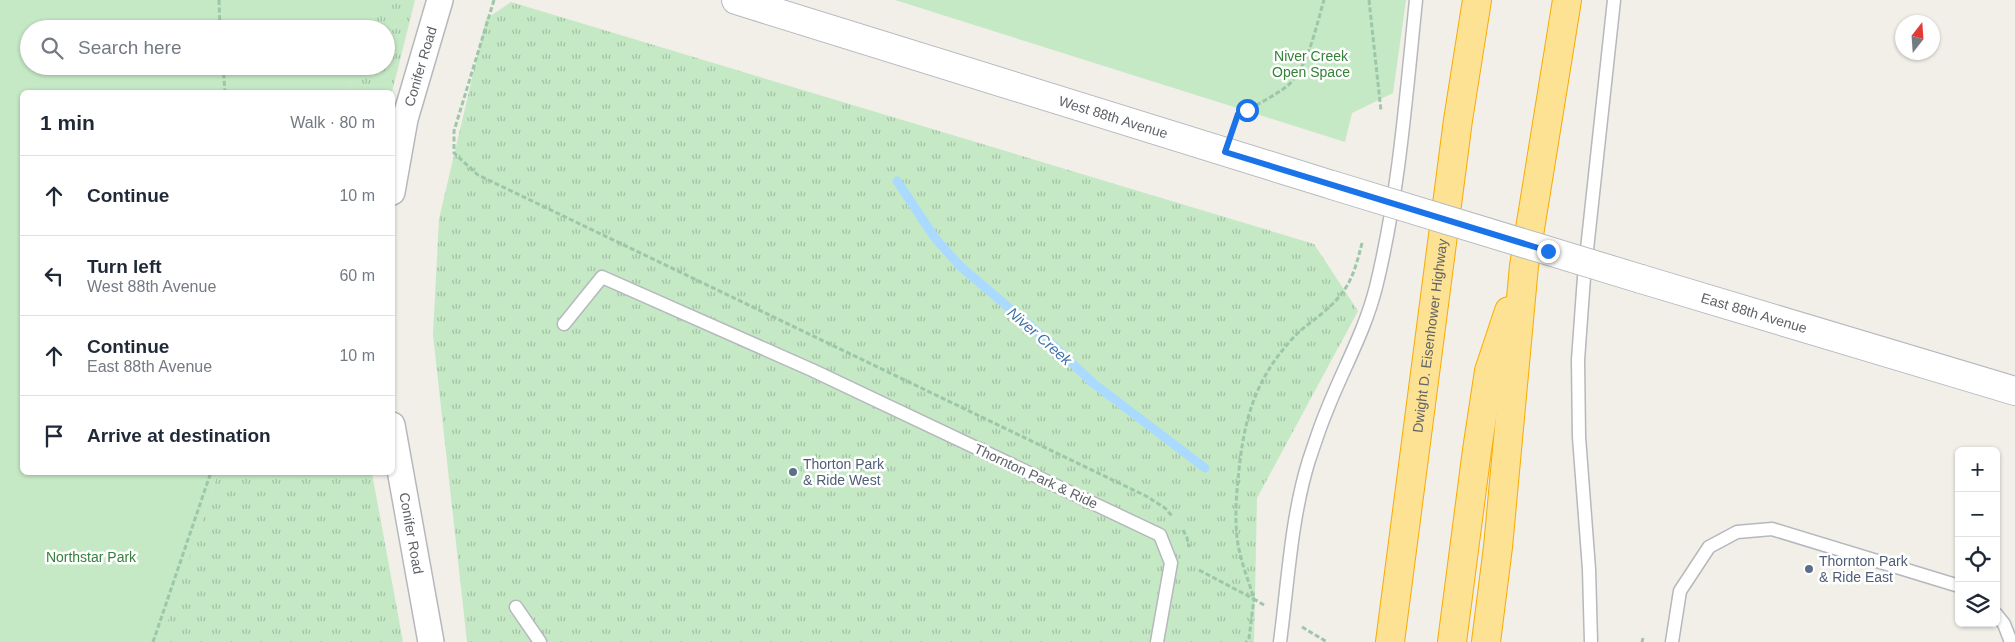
<!DOCTYPE html>
<meta charset="utf-8">
<style>
:root{--surface:#fff;--page:#f2f2f3;--text:#1f2937;--muted:#747a83;--line:#e0e1e3}
body{margin:0;font-family:Helvetica,sans-serif;background:var(--page);color:var(--text)}
.controls{position:absolute;right:15px;bottom:15px;display:grid;overflow:hidden;border-radius:8px;box-shadow:0 1px 4px #0004}
.controls button{width:45px;height:45px;display:grid;place-items:center;padding:0;border:0;border-bottom:1px solid var(--line);background:var(--surface);color:var(--text);font:25px sans-serif}
.compass{position:absolute;left:1895px;top:15px;width:45px;height:45px;border-radius:50%;background:var(--surface);box-shadow:0 1px 4px #0004;rotate:17deg}
.stop{position:absolute;width:15px;height:15px;margin:-11px;border:4px solid #1a73e8;border-radius:50%;background:#fff}
.stop.end{background:#1a73e8;border-color:#fff;box-shadow:0 1px 5px #0008}
.list{margin:0;padding:0;list-style:none}
h2{display:flex;justify-content:space-between;align-items:center;height:65px;margin:0;padding:0 20px;font-size:21px}
h2 small{font-size:16px;font-weight:400;color:var(--muted)}
.list li{display:grid;grid-template-columns:32px 1fr auto;gap:15px;align-items:center;box-sizing:border-box;height:80px;padding:0 20px;border-top:1px solid var(--line)}
.list b{display:block;font-size:19px;white-space:nowrap}
.list p{margin:0;font-size:16px;white-space:nowrap;color:var(--muted)}
.list em{font-size:16px;font-style:normal;color:var(--muted)}
.icon{flex:none;width:28px;height:28px;fill:none;stroke:currentColor;stroke-width:2;stroke-linecap:round;stroke-linejoin:round}
.map{position:relative;flex:none;width:2015px;height:642px;overflow:hidden}
.search{position:absolute;background:var(--surface);box-shadow:0 1px 4px #0004;left:20px;top:20px;width:375px;height:55px;display:flex;align-items:center;gap:12px;box-sizing:border-box;padding:0 18px;border-radius:28px;color:var(--muted);font-size:19px}
.panel{position:absolute;background:var(--surface);box-shadow:0 1px 4px #0004;left:20px;top:90px;width:375px;height:385px;border-radius:8px}
.map>svg:first-child{display:block}
.grass{fill:url(#grass-tufts)}
.park{fill:#c5e8c5}
.lines{fill:none;stroke-linecap:round;stroke-linejoin:round}
.stream{stroke:#aadaff;stroke-width:9}
.service-casing{stroke:#b5b8bc;stroke-width:15}
.minor-casing{stroke:#b5b8bc;stroke-width:28}
.secondary-casing{stroke:#b6babf;stroke-width:30}
.motorway-casing{stroke:#f9ab00;stroke-width:30}
.path{stroke:#9cc7a9;stroke-width:3;stroke-dasharray:5 2.5;stroke-linecap:butt}
.service{stroke:#fff;stroke-width:12}
.minor{stroke:#fff;stroke-width:25}
.secondary{stroke:#fff;stroke-width:28}
.motorway{stroke:#fde293;stroke-width:28}
.secondary-bridge-casing{stroke:#b6babf;stroke-width:30;stroke-linecap:butt}
.secondary-bridge{stroke:#fff;stroke-width:28}
.route{stroke:#1a73e8;stroke-width:6}
.service-dot{fill:#5c6f8a;stroke:#fff;stroke-width:2}
.labels{text-anchor:middle;dominant-baseline:central;stroke-width:5;stroke-linejoin:round;paint-order:stroke}
.park-label{font-size:14px;fill:#348238;stroke:#fff}
.street-label{font-size:14px;fill:#5f6368;stroke:#fff}
.service-label{font-size:14px;fill:#4e5e75;stroke:#fff;text-anchor:start}
.water-label{font-size:15px;font-style:italic;fill:#4174aa;stroke:#fff}
</style>
<div class="map">
<svg width="2015" height="642" viewBox="0 0 2015 642">
<defs>
<pattern id="grass-tufts" width="24" height="20" patternUnits="userSpaceOnUse" patternTransform="scale(1.25)"><rect width="24" height="20" fill="#c5e8c5"/><path d="M3 7l-1-3M5 7V3M7 7l1-3M15 17l-1-3M17 17v-4M19 17l1-3" fill="none" stroke="#a3c0a4"/></pattern>
</defs>
<rect width="100%" height="100%" fill="#f1efe8"/>
<!-- grass -->
<path class="grass" d="M378,0H415L392,92H347L356,66H386V29H369Z
M511,2L1314,244L1358,311L1257,498L1254,642H467L433,335L439,219L486,19Z
M218,473H372L403,642H160Z"/>
<!-- park -->
<path class="park" d="M0,0H379L369,29H29V66H356L347,92H22V472L218,473L161,642H0Z
M895,0H1406L1393,93L1352,113L1345,142Z"/>
<g class="lines">
<!-- stream -->
<path class="stream" d="M897,181L935,238L960,266L1054,346L1093,383L1205,468"/>
<defs>
<path id="service" d="M564,324L602,277L812,370L1160,535L1171,563L1157,642
M516,607L540,642
M1996,614L2004,624L2011,642
M1280,642C1288,582 1291,518 1309,460C1315,443 1320,426 1327,410C1343,369 1365,331 1376,287C1399,193 1406,97 1416,0
M1591,642L1589,569L1579,437L1578,360L1584,277L1614,0
M1672,642L1680,591L1709,547L1737,532L1772,529L1959,586"/>
<g id="minor">
<path id="s1" d="M392,192L405,119L440,0"/>
<path id="s2" d="M392,425L431,642"/>
</g>
<g id="secondary">
<path id="s3" d="M736,0L1332,185"/>
<path id="s4" d="M1641,279L2015,391"/>
</g>
<g id="motorway">
<path id="s5" d="M1390,642L1458,120L1477,0"/>
<path d="M1452,642L1477,450L1489,371L1509,311"/>
<path d="M1486,642L1498,547L1524,266L1567,0"/>
</g>
</defs>
<!-- service casing -->
<use href="#service" class="service-casing"/>
<!-- minor casing -->
<use href="#minor" class="minor-casing"/>
<!-- secondary casing -->
<use href="#secondary" class="secondary-casing"/>
<!-- motorway casing -->
<use href="#motorway" class="motorway-casing"/>
<!-- path -->
<path class="path" d="M219,0L220,29
M494,0L454,131V153L478,175L1146,496L1165,508L1173,517
M1369,0L1381,111
M223,66L225,92
M1235,124L1238,115C1254,106 1271,98 1286,87C1308,70 1316,26 1324,0
M1183,530L1187,538L1189,547
M1199,570L1254,599L1249,638L1246,642
M1264,605L1254,599C1248,579 1239,557 1237,537C1235,518 1236,499 1238,480C1243,424 1253,381 1293,338C1300,330 1310,323 1319,316C1348,292 1353,279 1362,243
M1302,627L1327,642
M153,642L211,472
M1642,642L1643,638"/>
<!-- service -->
<use href="#service" class="service"/>
<!-- minor -->
<use href="#minor" class="minor"/>
<!-- secondary -->
<use href="#secondary" class="secondary"/>
<!-- motorway -->
<use href="#motorway" class="motorway"/>
<defs>
<path id="secondary-bridge" d="M1332,185L1641,279"/>
</defs>
<!-- secondary-bridge casing -->
<use href="#secondary-bridge" class="secondary-bridge-casing"/>
<!-- secondary-bridge -->
<use href="#secondary-bridge" class="secondary-bridge"/>
</g>
<g class="lines">
<!-- route -->
<path class="route" d="M1247,110L1238,114L1225,152L1548,251"/>
</g>
<!-- markers -->
<g class="service-dot">
<circle cx="793" cy="472" r="5"/>
<circle cx="1809" cy="569" r="5"/>
</g>
<g class="labels">
<!-- park labels -->
<g class="park-label">
<text x="1311" y="56">Niver Creek<tspan x="1311" dy="16">Open Space</tspan></text>
<text x="91" y="557">Northstar Park</text>
</g>
<!-- street labels -->
<g class="street-label">
<text stroke="none"><textPath href="#s1" startOffset="129">Conifer Road</textPath></text>
<text stroke="none"><textPath href="#s3" startOffset="395">West 88th Avenue</textPath></text>
<text stroke="none"><textPath href="#s4" startOffset="118">East 88th Avenue</textPath></text>
<text stroke="none"><textPath href="#s5" startOffset="309">Dwight D. Eisenhower Highway</textPath></text>
<text transform="translate(1036 476) rotate(25)">Thornton Park &amp; Ride</text>
<text stroke="none"><textPath href="#s2" startOffset="110">Conifer Road</textPath></text>
</g>
<!-- service labels -->
<g class="service-label">
<text x="803" y="464">Thorton Park<tspan x="803" dy="16">&amp; Ride West</tspan></text>
<text x="1819" y="561">Thornton Park<tspan x="1819" dy="16">&amp; Ride East</tspan></text>
</g>
<!-- water labels -->
<g class="water-label">
<text transform="translate(1040 336) rotate(41)">Niver Creek</text>
</g>
</g>
</svg>
<div class="controls">
<button>+</button>
<button>−</button>
<button><svg class="icon" aria-label="locate" viewBox="0 0 24 24"><circle cx="12" cy="12" r="6"/><path d="M12 2v4M12 18v4M2 12h4M18 12h4"/></svg></button>
<button><svg class="icon" aria-label="layers" viewBox="0 0 24 24"><path d="M12 4l9 5-9 5-9-5zM3 14l9 5 9-5"/></svg></button>
</div>
<svg class="compass" viewBox="-18 -18 36 36"><path d="M0-13l5 13h-10z" fill="#e53935"/><path d="M0 13l5-13h-10z" fill="#747a83"/></svg>
<div class="stop" style="left:1247px;top:110px"></div>
<div class="stop end" style="left:1548px;top:251px"></div>
<div class="search"><svg class="icon" aria-label="search" viewBox="0 0 24 24"><circle cx="10" cy="10" r="6"/><path d="M15 15l6 6"/></svg>Search here</div>
<section class="panel">
<h2>1 min<small>Walk · 80 m</small></h2>
<ul class="list">
<li><svg class="icon" aria-label="ahead" viewBox="0 0 24 24"><path d="M12 20V5M6 11l6-6 6 6"/></svg><div><b>Continue</b></div><em>10 m</em></li>
<li><svg class="icon" aria-label="left" viewBox="0 0 24 24"><path d="M17 20v-9H6M10 6l-5 5 5 5"/></svg><div><b>Turn left</b><p>West 88th Avenue</p></div><em>60 m</em></li>
<li><svg class="icon" aria-label="ahead" viewBox="0 0 24 24"><path d="M12 20V5M6 11l6-6 6 6"/></svg><div><b>Continue</b><p>East 88th Avenue</p></div><em>10 m</em></li>
<li><svg class="icon" aria-label="arrive" viewBox="0 0 24 24"><path d="M6 21V4h12l-3 4 3 4H6"/></svg><div><b>Arrive at destination</b></div></li>
</ul>
</section>
</div>
